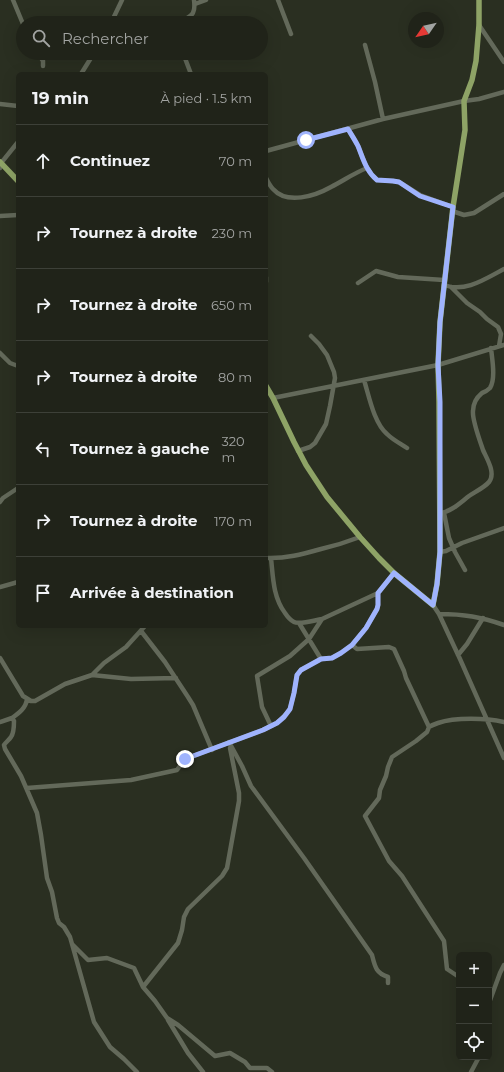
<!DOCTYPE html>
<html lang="fr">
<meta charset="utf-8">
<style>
:root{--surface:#202319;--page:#282b22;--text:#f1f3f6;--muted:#a2a4a2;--line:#3d4038}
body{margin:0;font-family:Montserrat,sans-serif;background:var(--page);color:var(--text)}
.controls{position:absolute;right:12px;bottom:12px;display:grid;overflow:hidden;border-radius:6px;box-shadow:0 4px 16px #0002}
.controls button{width:36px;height:36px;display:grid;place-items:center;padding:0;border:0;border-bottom:1px solid var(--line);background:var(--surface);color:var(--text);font:20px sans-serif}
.compass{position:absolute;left:408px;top:12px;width:36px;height:36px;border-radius:50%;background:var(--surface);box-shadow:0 4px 16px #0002;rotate:236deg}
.stop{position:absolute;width:12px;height:12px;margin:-9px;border:3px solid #9fb3fd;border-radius:50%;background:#fff}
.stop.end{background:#9fb3fd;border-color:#fff;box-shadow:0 1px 4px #0008}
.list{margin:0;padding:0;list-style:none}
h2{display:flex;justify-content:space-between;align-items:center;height:52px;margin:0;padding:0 16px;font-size:17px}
h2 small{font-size:13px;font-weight:400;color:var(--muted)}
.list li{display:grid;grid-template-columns:26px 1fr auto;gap:12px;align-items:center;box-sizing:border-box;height:72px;padding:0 16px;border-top:1px solid var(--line)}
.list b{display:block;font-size:15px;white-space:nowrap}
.list em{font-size:13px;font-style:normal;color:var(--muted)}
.icon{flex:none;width:22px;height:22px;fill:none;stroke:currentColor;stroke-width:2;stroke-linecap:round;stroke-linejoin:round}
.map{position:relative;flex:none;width:504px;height:1072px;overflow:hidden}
.search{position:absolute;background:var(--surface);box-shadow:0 4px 16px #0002;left:16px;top:16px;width:252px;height:44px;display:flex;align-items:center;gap:10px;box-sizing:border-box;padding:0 14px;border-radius:22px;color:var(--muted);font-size:15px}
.panel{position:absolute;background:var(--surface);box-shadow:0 4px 16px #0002;left:16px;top:72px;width:252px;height:556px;border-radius:6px}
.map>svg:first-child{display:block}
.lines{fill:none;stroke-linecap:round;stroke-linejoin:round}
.minor{stroke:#63695a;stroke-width:4.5}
.major{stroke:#8ea366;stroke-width:5.5}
.route{stroke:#9fb3fd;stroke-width:5}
</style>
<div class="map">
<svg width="504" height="1072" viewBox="0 0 504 1072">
<rect width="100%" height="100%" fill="#2a2f21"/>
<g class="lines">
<!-- minor -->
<path class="minor" d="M13,0L23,24
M278,0L291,34
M195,4L206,0
M111,23L122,0
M179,23C191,15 196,16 194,0
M479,25L504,62
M365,45L375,82L383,119
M38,53L43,61V66
M183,53L191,74
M81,74L94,53
M0,104L18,106
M348,129C351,134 355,140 358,146C363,158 366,171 377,180L393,181L399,182L420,195L453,207
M266,151L383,119L464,101L479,99L504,92
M0,168L1,163L18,142
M266,178C268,182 270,186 273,189C287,205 315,196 331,187C343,181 354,173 367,168
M452,211L464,215L474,213L504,194
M0,216L18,215
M266,277V282
M358,283L376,271L398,277L444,280
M444,285C465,293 485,279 504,269
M451,287L467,303L480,312L487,319L498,327L501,334L499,346
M0,353L10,363L18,366
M364,380C369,396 374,423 387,434C393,440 401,444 407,448
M273,398L438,365L504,345
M298,451L310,447L315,443L326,424L330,406L335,378L334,372L327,355L319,344L311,336
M0,502L3,498L18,488
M440,513C451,512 461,502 469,496C475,492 485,487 489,482C496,473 487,459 483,450C480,441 472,420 473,411C473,404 476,398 482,393C485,392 488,390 490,388C496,378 492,359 491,348
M444,513L449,538L455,552L465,570
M440,552L446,551L462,543L504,528
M266,558C285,559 303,554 321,549C334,546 347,542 360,537
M271,558C273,577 273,597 285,613C287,616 290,620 294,622C300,625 315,620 322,619
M0,587L18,582
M433,605L439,614L460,659L504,758
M439,614C464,614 481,617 504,625
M299,623L321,659
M141,631L165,662L188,697L193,705L212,750
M352,645L357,649L389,647L394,649L404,671L406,678L429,727L427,732L416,741L392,757L388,767L386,776L380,790L379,798L365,816L389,861L402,876L444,941L447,969L459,977
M458,655L467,644L483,618
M0,658L23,696L31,701H35L65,684L92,675L104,663L126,647L145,626
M92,675L131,679L176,678
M12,718C19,713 26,708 27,699
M0,722L12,718L14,721C14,726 14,733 11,737C9,740 6,742 4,745L5,749L21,776L37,813L41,835L47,878L52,892L57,918L59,923L64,927L70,937L72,944L88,960L107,958L134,968L143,987L155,1001L167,1018L178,1025L215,1056L230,1053L245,1062L250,1068H267L272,1072
M271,726L262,707L257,676L290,656L309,639L322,619L378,593
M429,727C432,725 435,724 438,723C455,717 487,718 504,722
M229,742L242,766L251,786L304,858L372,955C375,967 376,973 388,977V983
M27,788L131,780L177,770L185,759L263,730L277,723L287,713L290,709L294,693L297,675L301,670L321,659L332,658L341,653L352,645L366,628L377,609L378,605V593L394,573
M72,944L94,1022L110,1047L124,1059L137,1072
M143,987L178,943L182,930L184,917L188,909L222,876L227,868L239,801V793L230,748
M489,1003L500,973L504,965
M168,1020L188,1053L203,1072
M471,1072L479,1057"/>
<!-- major -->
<path class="major" d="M0,162L18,181
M266,386L273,398L294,442L306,465L327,497L360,537L379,558L394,573L433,605L437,584L440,552L439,402L438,365L440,322L453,207L465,130L464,101L472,80L476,61L479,25V0"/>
</g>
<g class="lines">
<!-- route -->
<path class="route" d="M185,759L263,730L277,723L284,717L290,709L294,693L297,675L301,670L321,659L332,658L341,653L352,645L366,628L377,609L378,605V593L394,573L433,605L437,584L440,552V402L438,365L440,322L453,207L420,196L399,182L393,181L377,180C366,171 363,158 358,146C355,140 351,134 348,129L306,140"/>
</g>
</svg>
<div class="controls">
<button>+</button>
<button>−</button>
<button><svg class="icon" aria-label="locate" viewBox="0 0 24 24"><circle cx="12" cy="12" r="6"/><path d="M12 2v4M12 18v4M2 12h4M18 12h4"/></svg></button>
</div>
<svg class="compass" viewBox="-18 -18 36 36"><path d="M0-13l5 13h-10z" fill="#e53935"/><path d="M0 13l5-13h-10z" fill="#a2a4a2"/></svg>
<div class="stop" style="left:306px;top:140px"></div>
<div class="stop end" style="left:185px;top:759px"></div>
<div class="search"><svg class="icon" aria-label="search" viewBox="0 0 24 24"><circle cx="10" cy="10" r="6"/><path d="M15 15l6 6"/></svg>Rechercher</div>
<section class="panel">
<h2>19 min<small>À pied · 1.5 km</small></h2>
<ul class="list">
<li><svg class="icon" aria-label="ahead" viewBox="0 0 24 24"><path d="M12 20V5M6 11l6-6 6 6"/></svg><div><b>Continuez</b></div><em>70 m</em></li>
<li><svg class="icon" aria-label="right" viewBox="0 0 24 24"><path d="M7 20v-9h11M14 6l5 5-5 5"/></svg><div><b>Tournez à droite</b></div><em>230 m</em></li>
<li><svg class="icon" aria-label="right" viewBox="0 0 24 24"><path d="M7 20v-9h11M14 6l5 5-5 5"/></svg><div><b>Tournez à droite</b></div><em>650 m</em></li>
<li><svg class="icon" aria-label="right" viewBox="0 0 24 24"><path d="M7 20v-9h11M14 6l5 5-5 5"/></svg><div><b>Tournez à droite</b></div><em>80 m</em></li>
<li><svg class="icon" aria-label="left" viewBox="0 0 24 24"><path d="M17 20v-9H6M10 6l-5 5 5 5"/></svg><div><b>Tournez à gauche</b></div><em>320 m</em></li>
<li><svg class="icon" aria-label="right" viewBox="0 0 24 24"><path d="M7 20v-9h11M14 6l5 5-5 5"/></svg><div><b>Tournez à droite</b></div><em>170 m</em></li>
<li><svg class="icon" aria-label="arrive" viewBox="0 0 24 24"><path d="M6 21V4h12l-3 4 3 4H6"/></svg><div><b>Arrivée à destination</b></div></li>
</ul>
</section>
</div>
